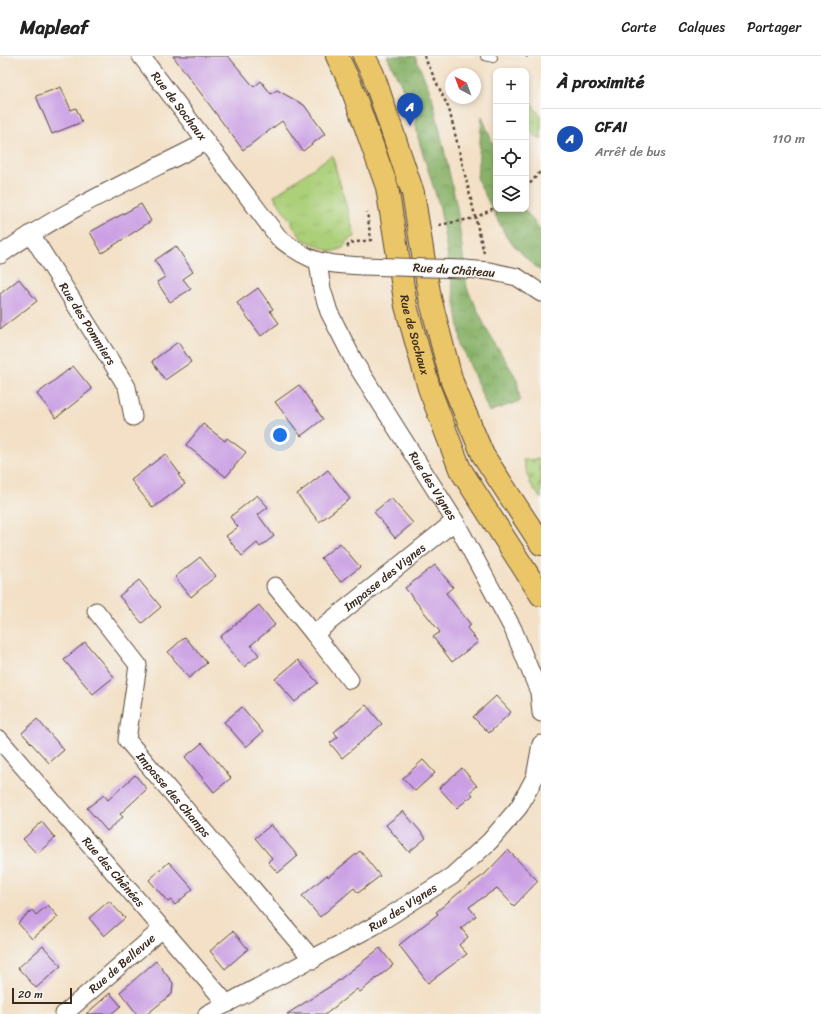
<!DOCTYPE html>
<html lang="fr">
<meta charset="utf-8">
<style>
:root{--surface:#fff;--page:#f2f2f2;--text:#222;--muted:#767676;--line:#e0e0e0;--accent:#1f6fb2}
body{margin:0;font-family:Sriracha,sans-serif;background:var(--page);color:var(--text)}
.controls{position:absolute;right:12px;top:12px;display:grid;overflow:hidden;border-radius:8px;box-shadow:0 2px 6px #0003}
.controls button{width:36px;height:36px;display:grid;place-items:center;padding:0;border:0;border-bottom:1px solid var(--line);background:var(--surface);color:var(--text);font:20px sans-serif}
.compass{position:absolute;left:445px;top:12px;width:36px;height:36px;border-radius:50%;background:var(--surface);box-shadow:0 2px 6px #0003;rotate:319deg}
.scale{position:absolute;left:12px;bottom:10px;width:60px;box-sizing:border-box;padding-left:4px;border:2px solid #3b2a1e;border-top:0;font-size:11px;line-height:14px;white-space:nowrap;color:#3b2a1e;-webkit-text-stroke:3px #f6f6f2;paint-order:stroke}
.you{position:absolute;left:280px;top:379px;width:14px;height:14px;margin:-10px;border:3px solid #fff;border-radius:50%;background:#1a73e8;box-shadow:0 0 0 6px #1a73e833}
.badge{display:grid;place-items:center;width:26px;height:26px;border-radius:50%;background:var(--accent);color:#fff;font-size:13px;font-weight:700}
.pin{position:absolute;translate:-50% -33px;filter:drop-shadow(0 1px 2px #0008)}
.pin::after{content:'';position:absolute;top:21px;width:14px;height:12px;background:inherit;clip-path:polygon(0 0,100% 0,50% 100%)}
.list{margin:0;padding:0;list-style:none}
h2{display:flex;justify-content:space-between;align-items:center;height:52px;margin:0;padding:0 16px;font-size:17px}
h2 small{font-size:13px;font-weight:400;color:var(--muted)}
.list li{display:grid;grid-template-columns:26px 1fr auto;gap:12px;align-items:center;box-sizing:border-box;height:60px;padding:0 16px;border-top:1px solid var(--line)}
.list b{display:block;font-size:15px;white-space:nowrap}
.list p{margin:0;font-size:13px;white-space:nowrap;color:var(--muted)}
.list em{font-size:13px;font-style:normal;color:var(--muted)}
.icon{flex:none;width:22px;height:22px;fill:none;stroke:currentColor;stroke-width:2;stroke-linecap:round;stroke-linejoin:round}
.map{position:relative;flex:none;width:541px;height:958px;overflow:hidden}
header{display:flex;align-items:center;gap:24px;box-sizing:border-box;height:56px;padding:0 20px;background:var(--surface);border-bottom:1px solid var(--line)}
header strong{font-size:19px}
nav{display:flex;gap:22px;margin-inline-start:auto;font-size:14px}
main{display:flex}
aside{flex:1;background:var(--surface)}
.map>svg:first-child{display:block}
.grass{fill:url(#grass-tufts);stroke:#747d4c}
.forest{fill:url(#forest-crowns);stroke:#626e44}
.cemetery{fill:url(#cemetery-stones);stroke:#747d4c}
.building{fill:#ca9fe4}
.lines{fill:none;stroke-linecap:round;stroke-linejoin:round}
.lane-casing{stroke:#574537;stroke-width:10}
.street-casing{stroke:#574537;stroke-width:19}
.primary-casing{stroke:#574537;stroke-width:24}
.path{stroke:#574537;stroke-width:2.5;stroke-dasharray:3 3;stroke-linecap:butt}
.lane{stroke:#fff;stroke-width:8}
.street{stroke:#fff;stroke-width:17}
.primary{stroke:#eac669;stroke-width:22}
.street-bridge-casing{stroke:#574537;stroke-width:19;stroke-linecap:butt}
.street-bridge{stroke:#fff;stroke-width:17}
.labels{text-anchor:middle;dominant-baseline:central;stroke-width:3;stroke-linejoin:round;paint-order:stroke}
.street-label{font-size:12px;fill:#3b2a1e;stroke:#f6f6f2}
</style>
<header>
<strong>Mapleaf</strong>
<nav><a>Carte</a><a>Calques</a><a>Partager</a></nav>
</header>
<main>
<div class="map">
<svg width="541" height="958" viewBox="0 0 541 958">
<defs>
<pattern id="grass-tufts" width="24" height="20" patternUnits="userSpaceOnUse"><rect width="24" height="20" fill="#acd079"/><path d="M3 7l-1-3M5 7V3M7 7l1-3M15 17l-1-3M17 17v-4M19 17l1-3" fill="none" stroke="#95b368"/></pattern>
<pattern id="forest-crowns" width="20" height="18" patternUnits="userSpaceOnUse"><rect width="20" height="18" fill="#89b269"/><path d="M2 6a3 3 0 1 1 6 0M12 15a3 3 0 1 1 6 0" fill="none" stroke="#719156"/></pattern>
<pattern id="cemetery-stones" width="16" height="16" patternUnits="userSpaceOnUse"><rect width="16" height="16" fill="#acd079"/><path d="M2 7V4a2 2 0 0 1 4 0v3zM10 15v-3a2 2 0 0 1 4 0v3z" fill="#95b368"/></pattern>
</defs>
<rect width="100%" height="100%" fill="#f6f6f2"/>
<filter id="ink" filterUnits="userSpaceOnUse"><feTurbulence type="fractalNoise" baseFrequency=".025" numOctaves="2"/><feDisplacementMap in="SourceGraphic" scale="8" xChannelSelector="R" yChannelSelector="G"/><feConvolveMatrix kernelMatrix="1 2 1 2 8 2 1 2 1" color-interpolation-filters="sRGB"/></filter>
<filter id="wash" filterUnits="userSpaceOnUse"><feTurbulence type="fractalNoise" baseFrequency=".012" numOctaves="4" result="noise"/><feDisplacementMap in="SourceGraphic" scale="16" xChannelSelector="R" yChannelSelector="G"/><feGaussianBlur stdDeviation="0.9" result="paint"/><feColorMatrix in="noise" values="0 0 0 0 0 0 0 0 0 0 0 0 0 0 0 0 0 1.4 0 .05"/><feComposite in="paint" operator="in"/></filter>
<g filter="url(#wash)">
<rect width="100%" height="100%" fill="#f3e0c6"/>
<!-- grass -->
<path class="grass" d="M526,41L541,60V84L526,71Z
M332,99L355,181L349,183L343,192L332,196L302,183L274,140Z"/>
<!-- forest -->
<path class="forest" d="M387,0H415L432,40L457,151L467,232L488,276L517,323L520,345L489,356L462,290L440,152L418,82L414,55Z
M482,60L496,96V153H524L541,174V215L534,210L507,182L477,123Z"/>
<!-- cemetery -->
<path class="cemetery" d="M541,403V443L530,427L523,404Z"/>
<g id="blocks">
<!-- building -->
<path class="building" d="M173,0H228L254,31L261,25L271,38L277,34L304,49L325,78L303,95L282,65L243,94Z
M61,31L71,54L76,52L82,66L52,78L36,40Z
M141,148L151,165L102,197L90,176Z
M176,190L193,216L183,223L191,233L170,246L157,226L165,221L155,204Z
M19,223L37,245L0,273V238Z
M258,232L273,253L270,255L279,267L261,280L237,247Z
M178,286L191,306L165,324L152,305Z
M73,310L92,333L56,362L37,338Z
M299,329L323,363L301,380L275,346Z
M203,368L225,385L227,382L246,396L226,421L186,389Z
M165,398L180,418L178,419L185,428L153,452L131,424Z
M328,414L350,443L319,466L297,438Z
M257,439L268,451L258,459L274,480L260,491L257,487L242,500L226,480L238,471L230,461Z
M391,442L413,467L395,482L374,456Z
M340,487L360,511L341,526L321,502Z
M200,501L216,520L191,541L175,521Z
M435,509L453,531L446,537L471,569L467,572L478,586L452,606L433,581L440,576L405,532Z
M139,524L161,551L142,567L119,540Z
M259,549L275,569L251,589L259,599L244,611L220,581Z
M185,581L207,607L189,622L168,596Z
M85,586L114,621L93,638L64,604Z
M298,604L318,627L295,646L275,623Z
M496,640L511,656L489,677L473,661Z
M366,649L382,668L342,702L330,687L338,681L334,676Z
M242,651L263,676L246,691L224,666Z
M37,663L64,694L49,707L22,677Z
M202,687L231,722L214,736L185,701Z
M423,704L435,717L415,735L403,722Z
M462,712L477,730L470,736L473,739L457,752L439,732Z
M135,719L147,733L120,758L123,761L107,775L87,752L104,739L108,744Z
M403,755L426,782L409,796L386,769Z
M42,766L55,782L37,798L23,783Z
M271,769L298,800L278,817L268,806L272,802L255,782Z
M508,794L538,825L514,850L497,832L469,851L476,860L461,872L468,881L459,889L467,898L428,927L399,889L438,858L436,856L460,836L485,818Z
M360,795L380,820L358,837L354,832L320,861L302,840L327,819L328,821Z
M169,806L193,833L175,849L171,844L168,846L149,824Z
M109,845L125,862L104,880L89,862Z
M48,849L58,861L32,883L18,867L32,854L36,859Z
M233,875L248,893L225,913L210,895Z
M43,890L61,910L36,932L18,912Z
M380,892L393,909L360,936L357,933L326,958H287L334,928Z
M156,905L173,927L172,938L147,958H137L120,936Z
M110,937L121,950L111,958H86Z"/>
</g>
</g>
<g filter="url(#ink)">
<use href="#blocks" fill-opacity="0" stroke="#574537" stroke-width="1"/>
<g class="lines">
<defs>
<path id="lane" d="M485,0L493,2"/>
<g id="street">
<path id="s1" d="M141,0L279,182C310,207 323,208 362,210"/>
<path id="s2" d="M31,178L127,331L133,361"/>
<path d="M0,199C63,154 136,122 206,86"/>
<path id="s3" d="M318,206L322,233L329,256L355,307L455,465L513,573L539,636L541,657"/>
<path d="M465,213L489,215L517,221L541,237"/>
<path d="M275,530L314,578"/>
<path id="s4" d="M96,555L138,609L127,684L313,904"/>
<path id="s5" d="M350,624L314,578L455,465"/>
<path id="s6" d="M0,684L227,948"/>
<path id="s7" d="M64,958L162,873"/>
<path id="s8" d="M207,958L374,870L452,820L490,785L519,751L535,721L541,688"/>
</g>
<g id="primary">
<path id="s9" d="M337,0L350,27L387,131L406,250L429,332L460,413L541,539"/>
<path d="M364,0L373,18L413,137L430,242L452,326L483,399L541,488"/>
</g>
</defs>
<!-- lane casing -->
<use href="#lane" class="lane-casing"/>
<!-- street casing -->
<use href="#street" class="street-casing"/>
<!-- primary casing -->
<use href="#primary" class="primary-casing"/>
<!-- path -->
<path class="path" d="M424,0L449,53L484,197
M526,1L527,0
M526,132L541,115
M439,169L475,162L496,151
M347,191L350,187L371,184L367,156"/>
<!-- lane -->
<use href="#lane" class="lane"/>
<!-- street -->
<use href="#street" class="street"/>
<!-- primary -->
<use href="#primary" class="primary"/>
<defs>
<path id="street-bridge" d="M362,210L465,213"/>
</defs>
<!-- street-bridge casing -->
<use href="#street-bridge" class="street-bridge-casing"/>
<!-- street-bridge -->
<use href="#street-bridge" class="street-bridge"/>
</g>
</g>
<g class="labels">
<!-- street labels -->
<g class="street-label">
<text stroke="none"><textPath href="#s1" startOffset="63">Rue de Sochaux</textPath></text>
<text transform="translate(454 214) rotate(4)">Rue du Château</text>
<text stroke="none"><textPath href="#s2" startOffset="106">Rue des Pommiers</textPath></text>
<text stroke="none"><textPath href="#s9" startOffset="291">Rue de Sochaux</textPath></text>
<text stroke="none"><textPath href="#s3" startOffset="254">Rue des Vignes</textPath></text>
<text stroke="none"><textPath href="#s5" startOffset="149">Impasse des Vignes</textPath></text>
<text stroke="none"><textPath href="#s4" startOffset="216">Impasse des Champs</textPath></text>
<text stroke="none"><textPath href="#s6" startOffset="174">Rue des Chênées</textPath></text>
<text stroke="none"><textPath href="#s8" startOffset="223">Rue des Vignes</textPath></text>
<text stroke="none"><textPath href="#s7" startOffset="77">Rue de Bellevue</textPath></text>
</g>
</g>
</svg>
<div class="controls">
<button>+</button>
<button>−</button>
<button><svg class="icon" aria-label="locate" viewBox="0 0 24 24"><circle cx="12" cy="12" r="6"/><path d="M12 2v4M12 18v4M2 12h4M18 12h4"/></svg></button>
<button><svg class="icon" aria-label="layers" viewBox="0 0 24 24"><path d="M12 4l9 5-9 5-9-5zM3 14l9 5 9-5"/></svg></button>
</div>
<svg class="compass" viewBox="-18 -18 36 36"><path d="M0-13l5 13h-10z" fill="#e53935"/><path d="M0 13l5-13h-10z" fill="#767676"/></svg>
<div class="scale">20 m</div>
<div class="you"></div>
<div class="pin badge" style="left:410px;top:70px;background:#1a4fb4">A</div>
</div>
<aside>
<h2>À proximité<small></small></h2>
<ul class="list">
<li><span class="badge" style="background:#1a4fb4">A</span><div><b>CFAI</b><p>Arrêt de bus</p></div><em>110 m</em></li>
</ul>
</aside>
</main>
